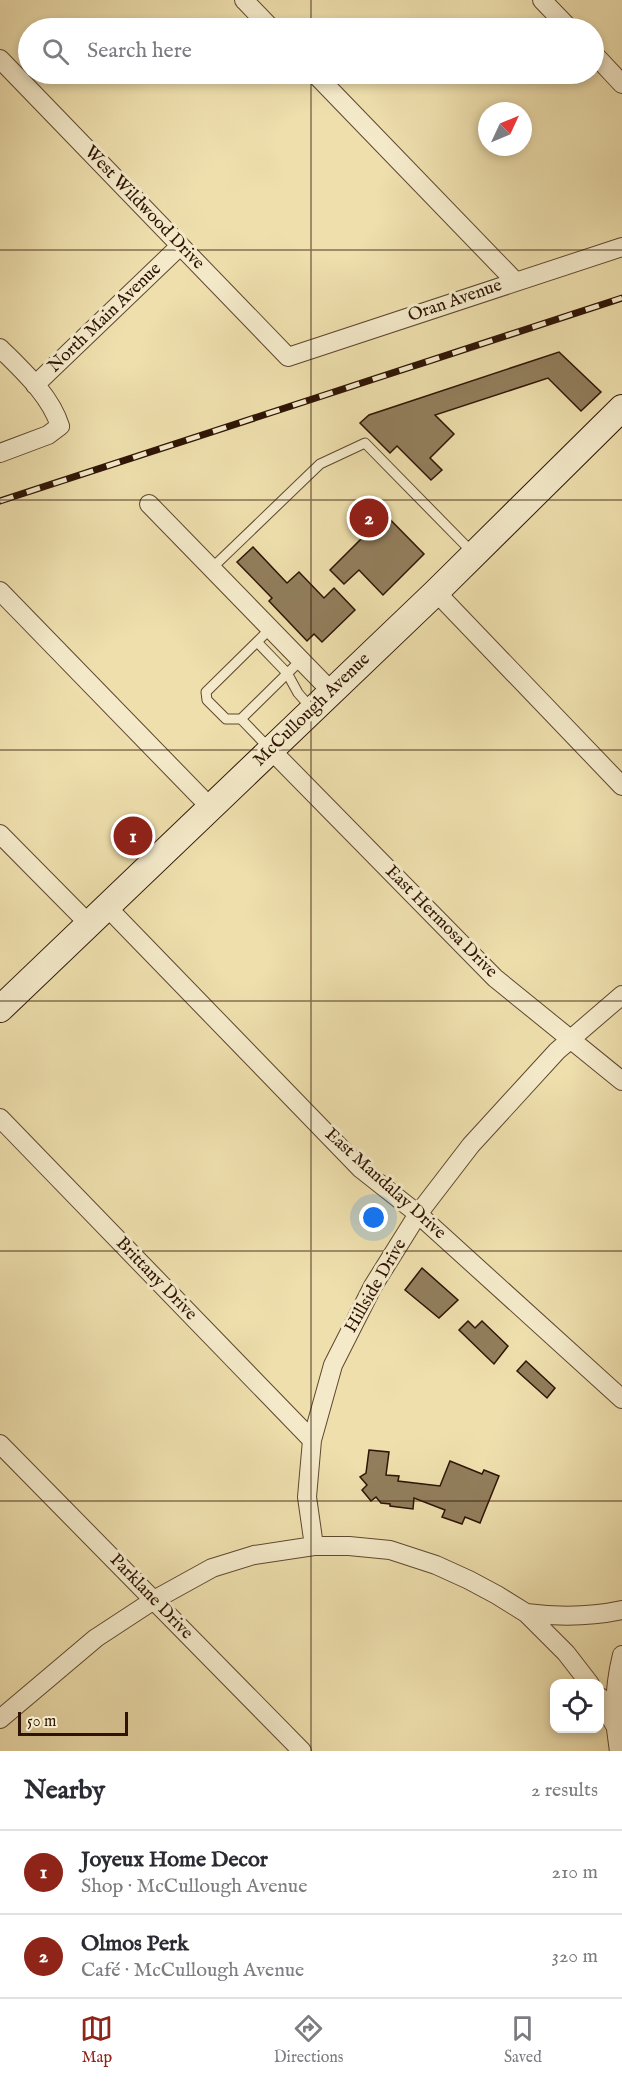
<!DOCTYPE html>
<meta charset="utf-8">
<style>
:root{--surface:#fff;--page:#f7f7f7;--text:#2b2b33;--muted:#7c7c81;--line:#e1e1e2;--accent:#8f2418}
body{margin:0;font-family:"IM FELL English",serif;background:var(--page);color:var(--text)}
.controls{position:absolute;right:18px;bottom:18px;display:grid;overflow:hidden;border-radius:12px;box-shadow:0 3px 9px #0003}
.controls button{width:54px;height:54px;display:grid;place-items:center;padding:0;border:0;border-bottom:2px solid var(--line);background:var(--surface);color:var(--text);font:30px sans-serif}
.compass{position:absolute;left:478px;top:102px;width:54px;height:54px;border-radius:50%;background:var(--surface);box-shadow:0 3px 9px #0003;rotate:46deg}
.scale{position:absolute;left:18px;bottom:15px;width:110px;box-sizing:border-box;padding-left:6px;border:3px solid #2f1405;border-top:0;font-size:16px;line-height:21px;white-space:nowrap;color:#2f1405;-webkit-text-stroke:4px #f4eaca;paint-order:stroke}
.you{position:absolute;left:374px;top:1218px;width:21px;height:21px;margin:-15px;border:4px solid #fff;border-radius:50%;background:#1a73e8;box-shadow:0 0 0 9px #1a73e833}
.badge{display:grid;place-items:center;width:39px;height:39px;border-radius:50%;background:var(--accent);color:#fff;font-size:20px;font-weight:700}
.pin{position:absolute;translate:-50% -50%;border:3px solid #fff;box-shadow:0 2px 6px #0006}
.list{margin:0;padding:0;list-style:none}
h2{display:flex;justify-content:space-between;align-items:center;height:78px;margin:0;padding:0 24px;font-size:26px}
h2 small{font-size:20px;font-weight:400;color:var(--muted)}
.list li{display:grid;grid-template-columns:39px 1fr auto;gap:18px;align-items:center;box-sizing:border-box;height:84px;padding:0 24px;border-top:2px solid var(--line)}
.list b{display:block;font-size:22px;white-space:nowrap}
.list p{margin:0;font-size:20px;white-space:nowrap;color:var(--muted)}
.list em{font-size:20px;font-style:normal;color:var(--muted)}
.icon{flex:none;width:33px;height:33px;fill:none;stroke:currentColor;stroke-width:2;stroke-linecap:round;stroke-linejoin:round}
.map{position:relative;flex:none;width:622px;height:1751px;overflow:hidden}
.search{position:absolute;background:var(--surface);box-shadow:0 3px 9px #0003;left:18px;right:18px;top:18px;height:66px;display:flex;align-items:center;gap:15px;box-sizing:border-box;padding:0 21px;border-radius:33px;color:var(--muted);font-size:22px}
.sheet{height:246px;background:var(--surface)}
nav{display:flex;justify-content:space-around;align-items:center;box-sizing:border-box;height:84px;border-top:2px solid var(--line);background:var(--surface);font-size:16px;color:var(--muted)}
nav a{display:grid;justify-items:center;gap:3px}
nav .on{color:var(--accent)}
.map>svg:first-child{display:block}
.building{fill:#927e5c;stroke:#2f1405;stroke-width:1.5}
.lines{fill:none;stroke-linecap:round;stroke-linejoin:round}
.service-casing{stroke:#5f472f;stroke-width:11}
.minor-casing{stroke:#5f472f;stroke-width:20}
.secondary-casing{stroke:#2f1405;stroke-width:28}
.service{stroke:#f4eaca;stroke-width:9}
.minor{stroke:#f4eaca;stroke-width:18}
.secondary{stroke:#f4eaca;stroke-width:26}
.rail-casing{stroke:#2f1405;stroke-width:7}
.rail{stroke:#f4eaca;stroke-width:4.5;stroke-dasharray:14;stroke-linecap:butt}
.grid{fill:none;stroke:#2f1405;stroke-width:1.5;stroke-opacity:0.55}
.labels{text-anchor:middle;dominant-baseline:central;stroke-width:6;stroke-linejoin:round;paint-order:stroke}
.street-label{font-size:18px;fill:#2f1405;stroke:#f4eaca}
</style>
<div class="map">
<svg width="622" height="1751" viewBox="0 0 622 1751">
<rect width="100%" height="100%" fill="#eedfad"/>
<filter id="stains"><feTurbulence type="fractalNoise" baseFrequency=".00333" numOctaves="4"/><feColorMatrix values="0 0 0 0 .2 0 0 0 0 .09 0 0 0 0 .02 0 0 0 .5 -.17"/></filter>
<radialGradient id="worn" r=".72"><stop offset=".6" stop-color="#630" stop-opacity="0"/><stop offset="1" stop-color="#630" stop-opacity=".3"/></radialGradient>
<!-- building -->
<path class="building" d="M559,352L601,392L581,411L548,378L435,415L454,434L430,458L442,470L431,480L397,446L390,453L360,423L369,415Z
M368,497L424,554L383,595L359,570L344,584L330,570L365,535L348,517Z
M253,547L287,583L299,572L324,598L334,588L355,610L322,642L314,634L307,641L269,601L272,598L237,562Z
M422,1268L458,1300L439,1318L405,1290Z
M468,1321L475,1328L482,1321L508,1346L494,1364L459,1330Z
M526,1361L555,1388L547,1398L517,1371Z
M369,1450L389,1452L386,1475L399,1476L398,1481L440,1486L450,1461L482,1474L484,1470L499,1476L480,1523L465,1517L462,1524L442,1517L445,1510L414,1498L413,1509L390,1506V1504L381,1503L376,1497L371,1501L362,1490L367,1485L360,1477L366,1473Z"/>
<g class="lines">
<defs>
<path id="service" d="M212,568L320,464L365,443L473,553
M257,642L287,673L298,693L312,709
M241,719L301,660
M269,748L241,719H226L207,700L206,692L271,628"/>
<path id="minor" d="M244,0L271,28
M542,0L569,28
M594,54L622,84
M0,59L288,357L622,247
M315,74L515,281
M0,348C23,371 50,395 60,426L48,435L0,453
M35,385L180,246
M149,504L332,692
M0,591L211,808
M436,592L622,786
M271,750L495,978L622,1081
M0,834L89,924
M107,907L361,1169L418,1214L622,1399
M0,1118L312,1440
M0,1444L302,1751
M314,1546L307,1497L312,1440L333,1365L373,1286L418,1214L471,1145L557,1051L622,995
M526,1613C558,1617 590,1617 622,1610
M600,1697L614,1724
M0,1719L96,1638L154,1600L212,1568L254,1555L314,1546H349L390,1550L436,1565L469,1580L497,1595L526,1613L566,1653L590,1684
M619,1751C613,1719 614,1687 622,1655"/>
<path id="secondary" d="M0,1009L436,592L622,408"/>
</defs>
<!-- service casing -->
<use href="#service" class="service-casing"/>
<!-- minor casing -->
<use href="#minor" class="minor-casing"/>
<!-- secondary casing -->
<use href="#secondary" class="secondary-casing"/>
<!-- service -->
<use href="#service" class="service"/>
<!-- minor -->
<use href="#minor" class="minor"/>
<!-- secondary -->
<use href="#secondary" class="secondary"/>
<defs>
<path id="rail" d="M0,501L622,298"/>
</defs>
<!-- rail casing -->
<use href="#rail" class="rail-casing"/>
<!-- rail -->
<use href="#rail" class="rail"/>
</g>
<!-- grid -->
<path class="grid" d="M311,0V28M311,74V1751M0,250H622M0,500H622M0,750H622M0,1001H622M0,1251H622M0,1501H622"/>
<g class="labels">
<!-- street labels -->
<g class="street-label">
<text transform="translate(144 208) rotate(46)">West Wildwood Drive</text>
<text transform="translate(455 301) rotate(-19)">Oran Avenue</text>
<text transform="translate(105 318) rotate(-44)">North Main Avenue</text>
<text transform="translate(312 710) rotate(-44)">McCullough Avenue</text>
<text transform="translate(441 922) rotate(45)">East Hermosa Drive</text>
<text transform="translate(385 1184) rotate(42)">East Mandalay Drive</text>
<text transform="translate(156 1279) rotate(46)">Brittany Drive</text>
<text transform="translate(376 1286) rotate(-60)">Hillside Drive</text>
<text transform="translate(151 1597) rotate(46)">Parklane Drive</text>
</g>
</g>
<rect width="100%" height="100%" filter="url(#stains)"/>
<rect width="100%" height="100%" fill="url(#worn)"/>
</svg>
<div class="controls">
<button><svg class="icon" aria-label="locate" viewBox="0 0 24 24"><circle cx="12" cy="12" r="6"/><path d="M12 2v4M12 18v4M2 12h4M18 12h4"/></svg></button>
</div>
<svg class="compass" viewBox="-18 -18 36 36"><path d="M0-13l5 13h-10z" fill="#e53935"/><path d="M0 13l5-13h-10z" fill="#7c7c81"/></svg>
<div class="scale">50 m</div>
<div class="you"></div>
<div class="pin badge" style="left:133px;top:836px">1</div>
<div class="pin badge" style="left:369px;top:518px">2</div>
<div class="search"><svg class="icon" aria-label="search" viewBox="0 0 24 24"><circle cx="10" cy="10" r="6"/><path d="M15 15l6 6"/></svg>Search here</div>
</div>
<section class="sheet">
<h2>Nearby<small>2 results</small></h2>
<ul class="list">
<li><span class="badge">1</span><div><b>Joyeux Home Decor</b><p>Shop · McCullough Avenue</p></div><em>210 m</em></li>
<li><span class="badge">2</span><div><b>Olmos Perk</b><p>Café · McCullough Avenue</p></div><em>320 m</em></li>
</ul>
</section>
<nav>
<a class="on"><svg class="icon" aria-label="map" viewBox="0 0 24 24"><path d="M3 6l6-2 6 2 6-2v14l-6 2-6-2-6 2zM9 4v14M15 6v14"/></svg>Map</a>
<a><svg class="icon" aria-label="directions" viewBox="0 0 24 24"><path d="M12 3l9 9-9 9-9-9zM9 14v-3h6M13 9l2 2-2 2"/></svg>Directions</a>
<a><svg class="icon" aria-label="saved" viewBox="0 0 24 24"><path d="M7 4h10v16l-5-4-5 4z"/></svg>Saved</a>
</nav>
